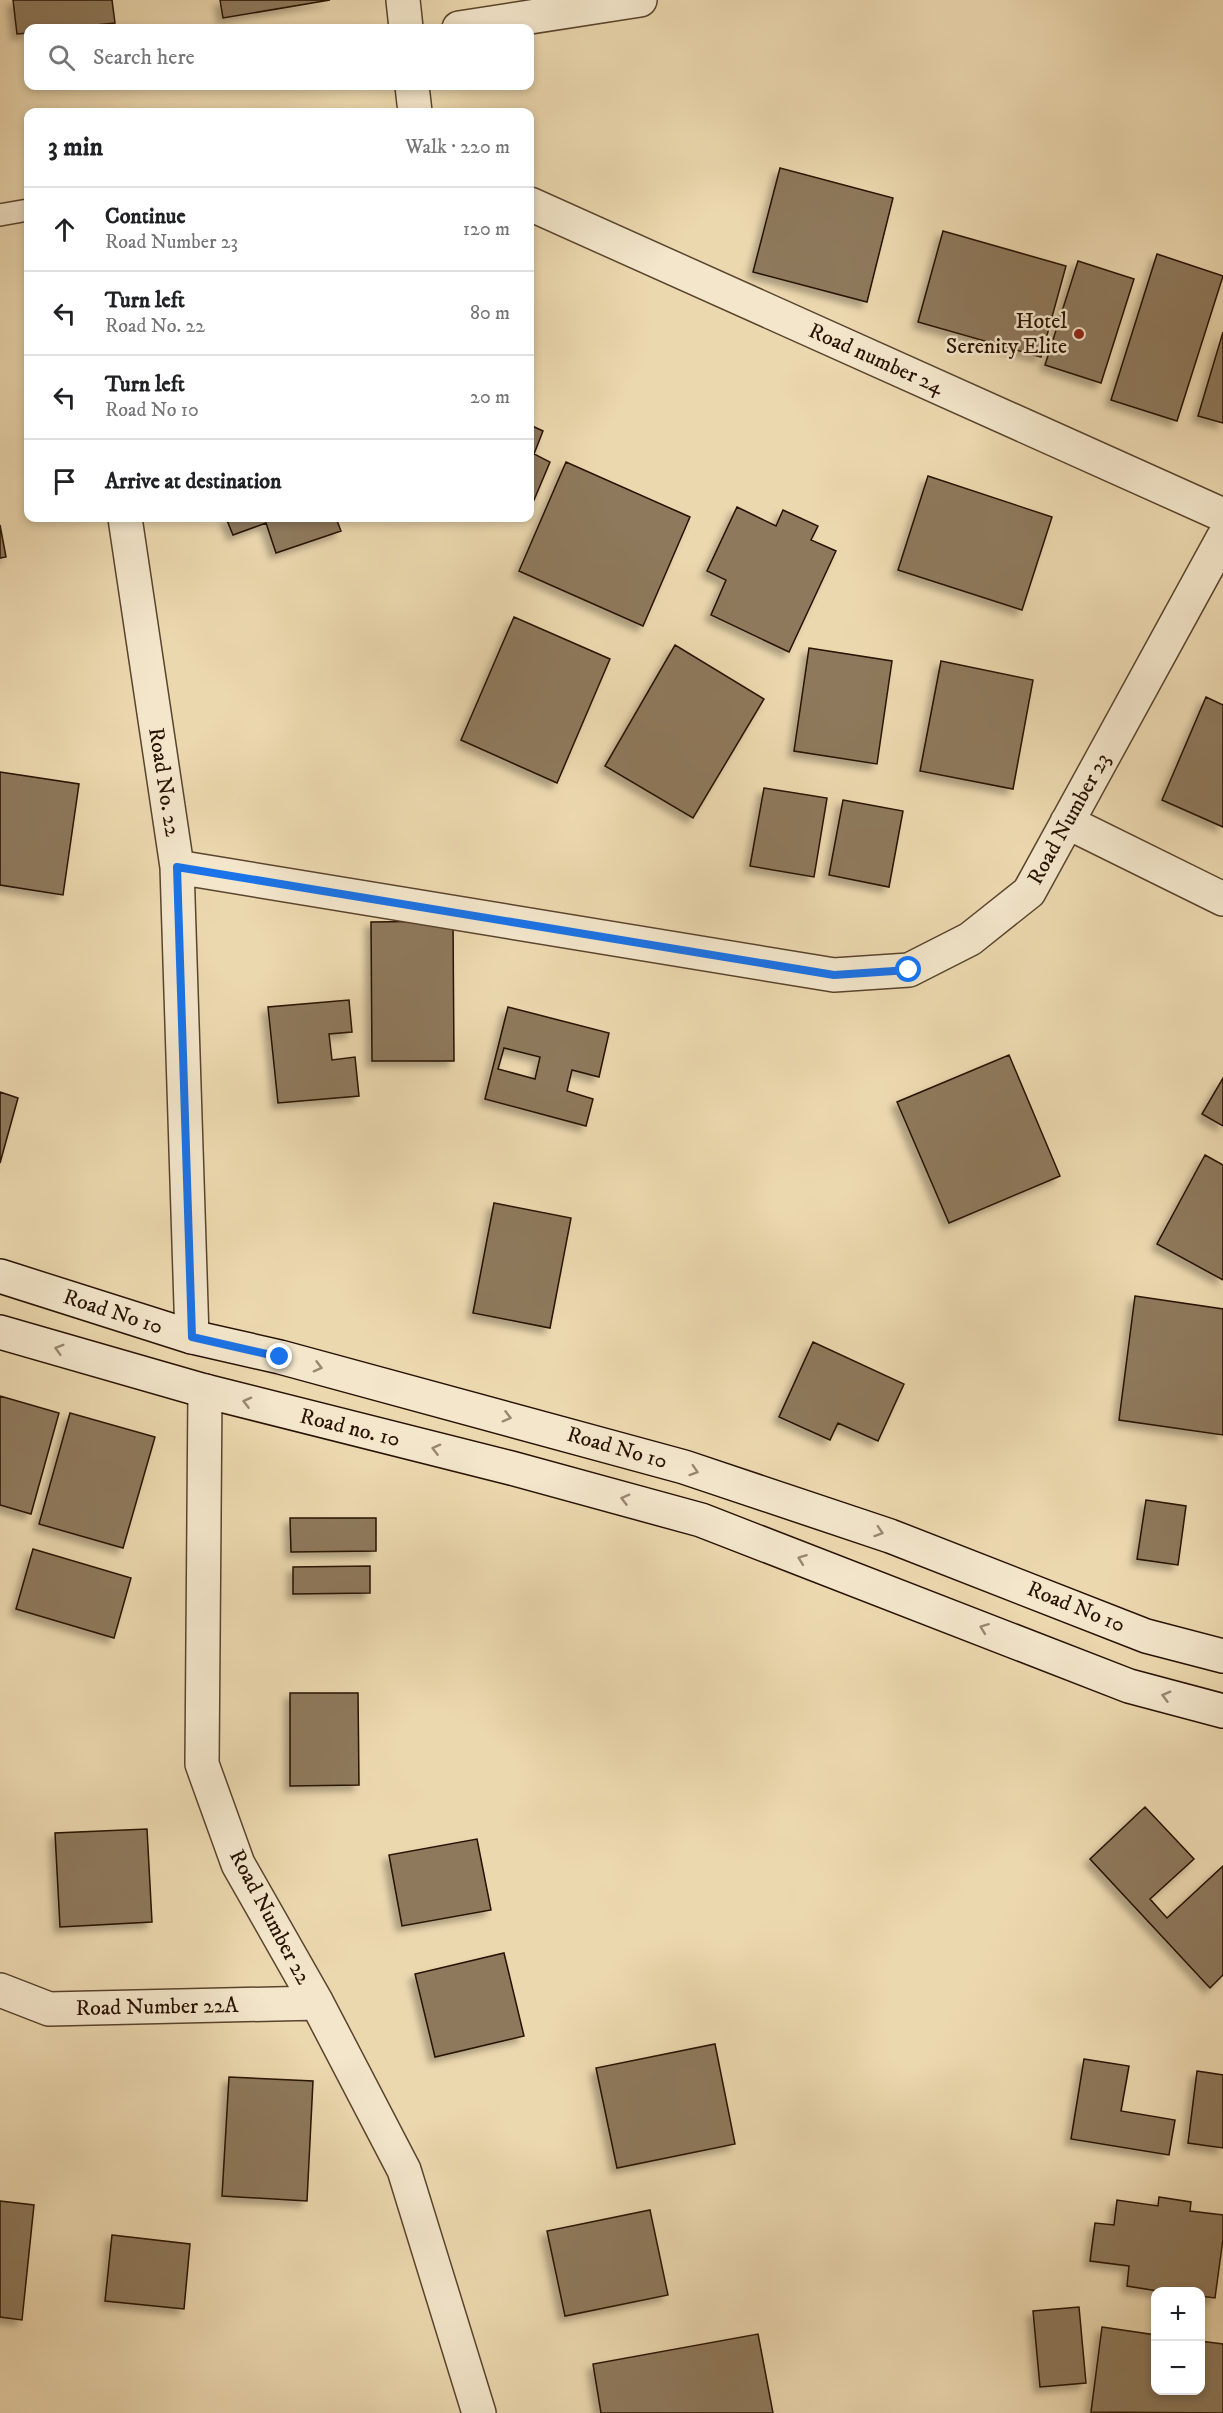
<!DOCTYPE html>
<meta charset="utf-8">
<style>
:root{--surface:#fff;--page:#f6f6f6;--text:#202124;--muted:#757577;--line:#e0e0e0}
body{margin:0;font-family:"IM FELL DW Pica",serif;background:var(--page);color:var(--text)}
.controls{position:absolute;right:18px;bottom:18px;display:grid;overflow:hidden;border-radius:12px;box-shadow:0 3px 9px #0003}
.controls button{width:54px;height:54px;display:grid;place-items:center;padding:0;border:0;border-bottom:2px solid var(--line);background:var(--surface);color:var(--text);font:30px sans-serif}
.stop{position:absolute;width:18px;height:18px;margin:-14px;border:4px solid #1a73e8;border-radius:50%;background:#fff}
.stop.end{background:#1a73e8;border-color:#fff;box-shadow:0 2px 6px #0008}
.list{margin:0;padding:0;list-style:none}
h2{display:flex;justify-content:space-between;align-items:center;height:78px;margin:0;padding:0 24px;font-size:26px}
h2 small{font-size:20px;font-weight:400;color:var(--muted)}
.list li{display:grid;grid-template-columns:39px 1fr auto;gap:18px;align-items:center;box-sizing:border-box;height:84px;padding:0 24px;border-top:2px solid var(--line)}
.list b{display:block;font-size:22px;white-space:nowrap}
.list p{margin:0;font-size:20px;white-space:nowrap;color:var(--muted)}
.list em{font-size:20px;font-style:normal;color:var(--muted)}
.icon{flex:none;width:33px;height:33px;fill:none;stroke:currentColor;stroke-width:2;stroke-linecap:round;stroke-linejoin:round}
.map{position:relative;flex:none;width:1223px;height:2413px;overflow:hidden}
.search{position:absolute;background:var(--surface);box-shadow:0 3px 9px #0003;left:24px;top:24px;width:510px;height:66px;display:flex;align-items:center;gap:15px;box-sizing:border-box;padding:0 21px;border-radius:12px;color:var(--muted);font-size:22px}
.panel{position:absolute;background:var(--surface);box-shadow:0 3px 9px #0003;left:24px;top:108px;width:510px;height:414px;border-radius:12px}
.map>svg:first-child{display:block}
.building{fill:#8e795c;stroke:#281202;stroke-width:1.5;fill-rule:evenodd;filter:url(#shadow)}
.lines{fill:none;stroke-linecap:round;stroke-linejoin:round}
.lane-casing{stroke:#59442d;stroke-width:24}
.street-casing{stroke:#59442d;stroke-width:36}
.secondary-casing{stroke:#281202;stroke-width:36}
.lane{stroke:#f3e6cb;stroke-width:21}
.street{stroke:#f3e6cb;stroke-width:33}
.secondary{stroke:#f3e6cb;stroke-width:33}
.oneway{stroke:#988771}
.route{stroke:#1a73e8;stroke-width:8}
.poi-dot{fill:#8f2418;stroke:#f3e6cb;stroke-width:2}
.labels{text-anchor:middle;dominant-baseline:central;stroke-width:5;stroke-linejoin:round;paint-order:stroke}
.poi-label{font-size:22px;fill:#281202;stroke:#f3e6cb;text-anchor:end}
.street-label{font-size:22px;fill:#281202;stroke:#f3e6cb}
</style>
<div class="map">
<svg width="1223" height="2413" viewBox="0 0 1223 2413">
<defs>
<filter id="shadow"><feDropShadow dx="-5.5" dy="5.5" stdDeviation="3" flood-color="#0004"/></filter>
</defs>
<rect width="100%" height="100%" fill="#ecd8af"/>
<filter id="stains"><feTurbulence type="fractalNoise" baseFrequency=".00333" numOctaves="4"/><feColorMatrix values="0 0 0 0 .2 0 0 0 0 .09 0 0 0 0 .02 0 0 0 .5 -.17"/></filter>
<radialGradient id="worn" r=".72"><stop offset=".6" stop-color="#630" stop-opacity="0"/><stop offset="1" stop-color="#630" stop-opacity=".3"/></radialGradient>
<!-- building -->
<path class="building" d="M13,0H112L115,23L66,28H28V33L17,34Z
M220,0H330L223,18Z
M780,168L893,198L867,302L753,272Z
M943,231L1066,266L1041,357L918,322Z
M1157,254L1223,276L1177,421L1111,400Z
M1078,261L1134,279L1101,383L1045,365Z
M1223,332V423L1198,416Z
M530,425L543,431L534,454L550,462L534,500L530,498Z
M566,462L690,517L643,626L519,571Z
M928,476L1052,517L1022,610L898,570Z
M737,507L776,526L783,510L818,526L811,540L836,551L789,652L711,615L726,580L707,571Z
M226,518H336L341,531L276,553L266,523L233,535Z
M0,525L6,557L0,558Z
M514,617L610,659L557,783L461,740Z
M675,645L764,699L693,818L605,766Z
M809,648L892,661L877,764L794,751Z
M941,661L1033,680L1013,789L920,771Z
M1206,697L1223,705V827L1162,800Z
M0,772L79,784L63,895L0,885Z
M764,788L827,798L814,877L750,866Z
M843,800L903,811L889,887L829,875Z
M453,921L454,1061H372L371,922Z
M349,1000L352,1032L329,1034L332,1060L355,1057L359,1096L278,1103L268,1007Z
M508,1007L609,1033L599,1077L572,1070L567,1091L593,1099L586,1126L485,1099ZM504,1048L540,1057L535,1079L498,1069Z
M1009,1055L1060,1176L949,1223L897,1102Z
M1223,1078V1126L1202,1114Z
M0,1092L18,1098L0,1163Z
M1205,1155L1223,1165V1280L1157,1244Z
M494,1203L571,1218L550,1328L473,1313Z
M1135,1296L1223,1309V1435L1119,1420Z
M813,1342L904,1384L878,1441L838,1423L830,1440L779,1417Z
M0,1396L59,1413L31,1514L0,1505Z
M70,1413L155,1437L123,1548L39,1524Z
M1146,1500L1186,1506L1178,1565L1137,1559Z
M290,1518H376V1551L291,1552Z
M33,1549L131,1578L114,1638L16,1609Z
M370,1566V1593L293,1594V1567Z
M290,1693H358L359,1785L290,1786Z
M1145,1807L1194,1859L1150,1899L1167,1918L1223,1866V1975L1210,1988L1090,1859Z
M147,1829L152,1922L60,1927L55,1833Z
M477,1839L491,1910L402,1926L389,1855Z
M504,1953L524,2036L435,2057L415,1974Z
M715,2044L735,2144L617,2168L596,2068Z
M1084,2059L1129,2066L1121,2111L1175,2120L1169,2155L1071,2139Z
M1197,2071L1223,2075V2148L1188,2143Z
M229,2077L313,2081L307,2201L222,2196Z
M1159,2197L1191,2202L1190,2211L1223,2215V2239L1215,2298L1200,2296V2292H1164L1127,2286L1129,2266L1090,2261L1095,2223L1114,2225L1117,2200L1158,2206Z
M0,2201L34,2205L22,2320L0,2317Z
M650,2210L668,2295L565,2316L547,2231Z
M112,2235L190,2244L184,2309L105,2301Z
M1079,2307L1086,2383L1040,2387L1033,2311Z
M1102,2327L1156,2335V2390H1200V2341L1223,2344V2413L1091,2412Z
M758,2334L773,2413H601L593,2364Z"/>
<g class="lines">
<defs>
<path id="lane" d="M0,215L28,210"/>
<path id="street" d="M403,0L406,28
M459,28L640,0
M412,86L415,112
M530,204L1223,515
M125,518L177,867L192,1337
M1067,822L1223,899
M177,867L834,975L909,970L970,939L1029,892L1223,538
M205,1391L202,1764L238,1864L317,2003L404,2170L479,2413
M0,1990L49,2009L317,2003"/>
<path id="secondary" d="M0,1276L192,1337L280,1357L684,1467L890,1536L1146,1636L1223,1656
M0,1332L205,1391L511,1468L701,1520L1129,1686L1223,1711"/>
</defs>
<!-- lane casing -->
<use href="#lane" class="lane-casing"/>
<!-- street casing -->
<use href="#street" class="street-casing"/>
<!-- secondary casing -->
<use href="#secondary" class="secondary-casing"/>
<!-- lane -->
<use href="#lane" class="lane"/>
<!-- street -->
<use href="#street" class="street"/>
<!-- secondary -->
<use href="#secondary" class="secondary"/>
</g>
<!-- one-way arrows -->
<defs><path id="oneway-chevron" d="M-2-3.5L2.5 0L-2 3.5" fill="none" stroke-width="1.6" stroke-linecap="round" stroke-linejoin="round" transform="scale(1.5)"/></defs>
<g class="oneway">
<use href="#oneway-chevron" transform="translate(59 1349) rotate(-164)"/>
<use href="#oneway-chevron" transform="translate(318 1367) rotate(15)"/>
<use href="#oneway-chevron" transform="translate(247 1402) rotate(-166)"/>
<use href="#oneway-chevron" transform="translate(507 1417) rotate(15)"/>
<use href="#oneway-chevron" transform="translate(436 1449) rotate(-166)"/>
<use href="#oneway-chevron" transform="translate(694 1471) rotate(18)"/>
<use href="#oneway-chevron" transform="translate(625 1499) rotate(-165)"/>
<use href="#oneway-chevron" transform="translate(879 1532) rotate(18)"/>
<use href="#oneway-chevron" transform="translate(802 1559) rotate(-159)"/>
<use href="#oneway-chevron" transform="translate(984 1628) rotate(-159)"/>
<use href="#oneway-chevron" transform="translate(1166 1696) rotate(-165)"/>
</g>
<g class="lines">
<!-- route -->
<path class="route" d="M280,1357L192,1337L177,867L834,975L909,970"/>
</g>
<!-- markers -->
<circle class="poi-dot" cx="1079" cy="334" r="6"/>
<g class="labels">
<!-- poi labels -->
<g class="poi-label">
<text x="1067" y="321">Hotel<tspan x="1067" dy="25">Serenity Elite</tspan></text>
</g>
<!-- street labels -->
<g class="street-label">
<text transform="translate(876 359) rotate(24)">Road number 24</text>
<text transform="translate(164 782) rotate(81)">Road No. 22</text>
<text transform="translate(1069 819) rotate(-61)">Road Number 23</text>
<text transform="translate(113 1312) rotate(18)">Road No 10</text>
<text transform="translate(350 1428) rotate(14)">Road no. 10</text>
<text transform="translate(617 1448) rotate(16)">Road No 10</text>
<text transform="translate(1076 1607) rotate(22)">Road No 10</text>
<text transform="translate(270 1917) rotate(62)">Road Number 22</text>
<text transform="translate(157 2007) rotate(-1)">Road Number 22A</text>
</g>
</g>
<rect width="100%" height="100%" filter="url(#stains)"/>
<rect width="100%" height="100%" fill="url(#worn)"/>
</svg>
<div class="controls">
<button>+</button>
<button>−</button>
</div>
<div class="stop" style="left:909px;top:970px"></div>
<div class="stop end" style="left:280px;top:1357px"></div>
<div class="search"><svg class="icon" aria-label="search" viewBox="0 0 24 24"><circle cx="10" cy="10" r="6"/><path d="M15 15l6 6"/></svg>Search here</div>
<section class="panel">
<h2>3 min<small>Walk · 220 m</small></h2>
<ul class="list">
<li><svg class="icon" aria-label="ahead" viewBox="0 0 24 24"><path d="M12 20V5M6 11l6-6 6 6"/></svg><div><b>Continue</b><p>Road Number 23</p></div><em>120 m</em></li>
<li><svg class="icon" aria-label="left" viewBox="0 0 24 24"><path d="M17 20v-9H6M10 6l-5 5 5 5"/></svg><div><b>Turn left</b><p>Road No. 22</p></div><em>80 m</em></li>
<li><svg class="icon" aria-label="left" viewBox="0 0 24 24"><path d="M17 20v-9H6M10 6l-5 5 5 5"/></svg><div><b>Turn left</b><p>Road No 10</p></div><em>20 m</em></li>
<li><svg class="icon" aria-label="arrive" viewBox="0 0 24 24"><path d="M6 21V4h12l-3 4 3 4H6"/></svg><div><b>Arrive at destination</b></div></li>
</ul>
</section>
</div>
